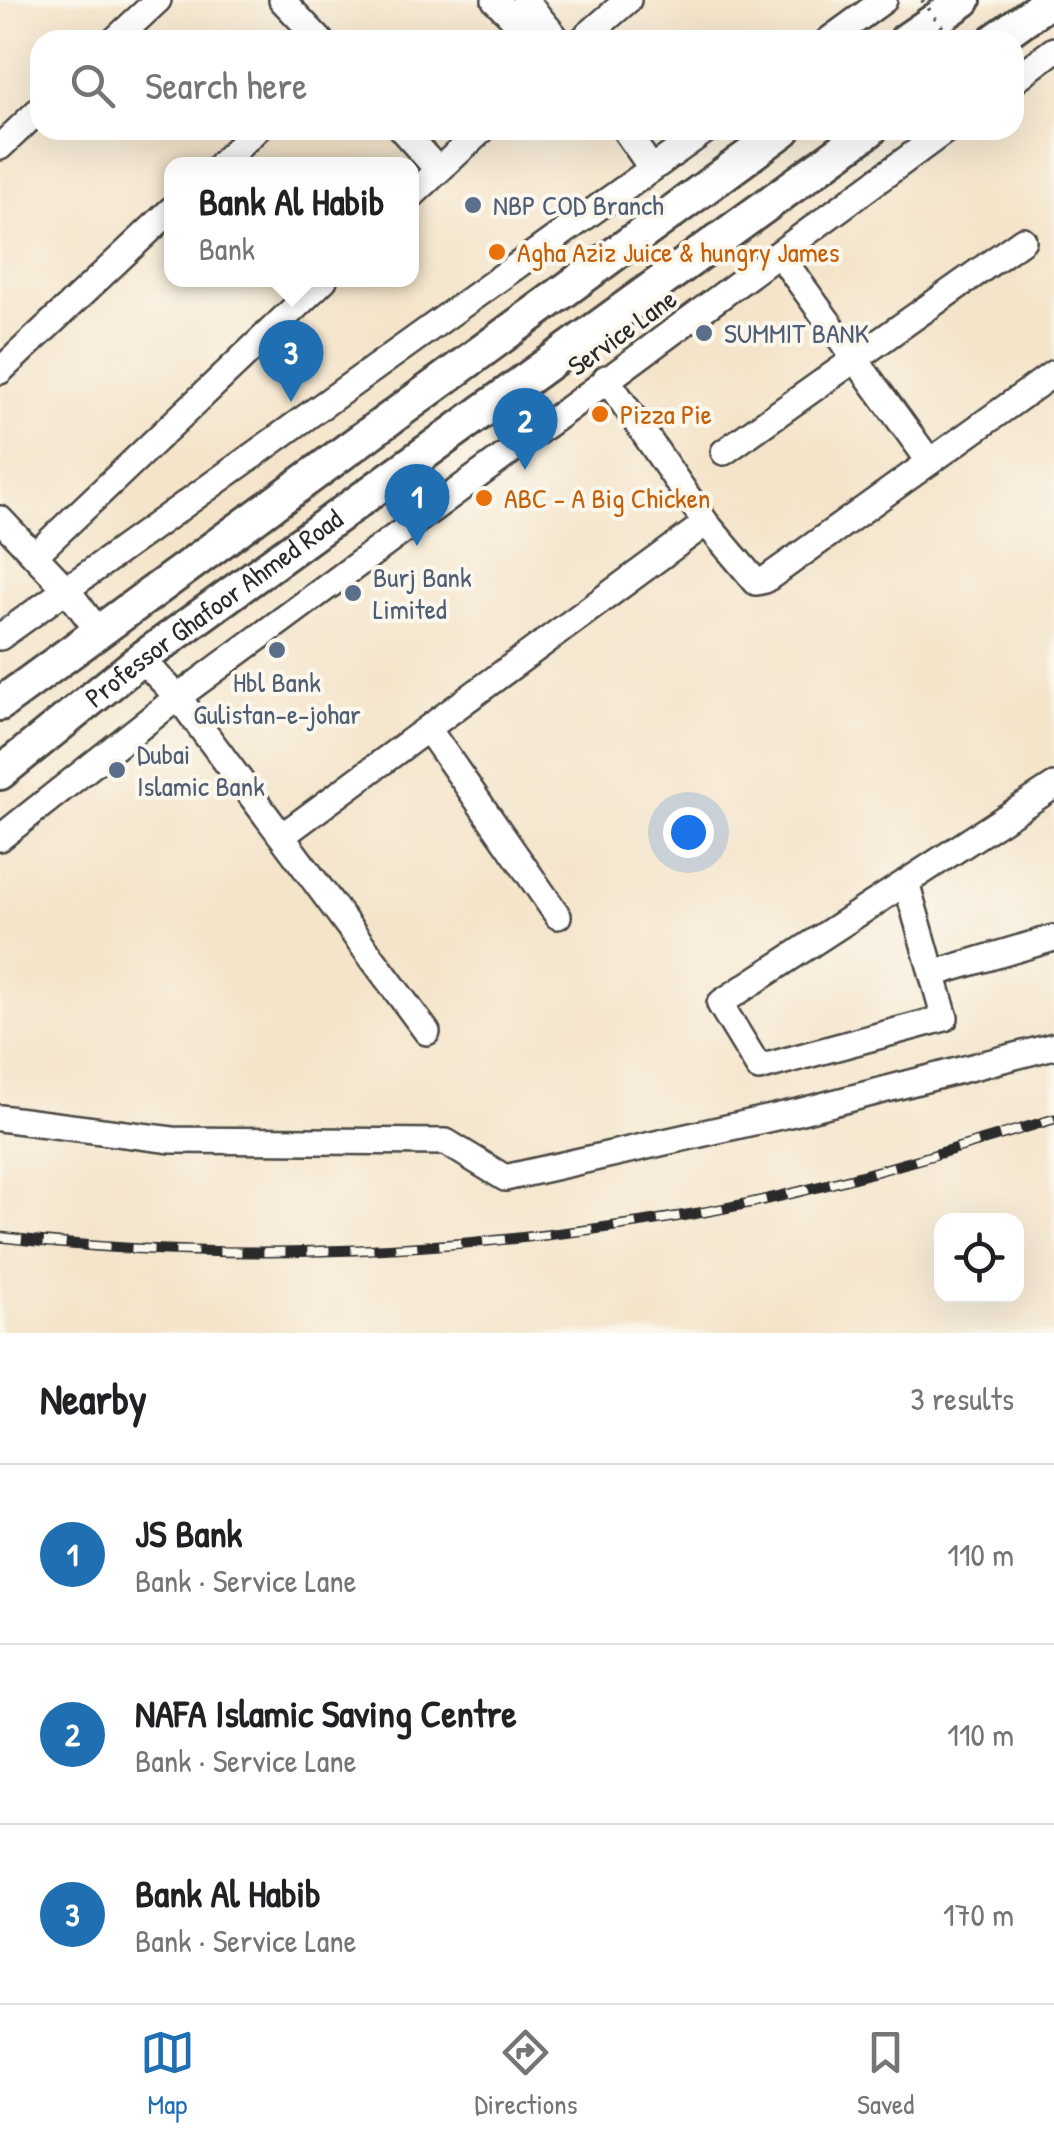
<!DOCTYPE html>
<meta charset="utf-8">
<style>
:root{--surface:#fff;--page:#f6f6f6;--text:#202124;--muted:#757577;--line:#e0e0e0;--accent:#1f6fb2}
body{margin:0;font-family:"Patrick Hand",sans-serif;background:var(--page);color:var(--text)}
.controls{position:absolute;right:30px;bottom:30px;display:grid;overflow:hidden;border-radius:20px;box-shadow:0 10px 40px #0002}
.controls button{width:90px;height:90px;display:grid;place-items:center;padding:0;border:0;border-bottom:2px solid var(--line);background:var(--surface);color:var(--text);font:50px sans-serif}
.you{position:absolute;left:688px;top:832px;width:35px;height:35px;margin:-25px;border:8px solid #fff;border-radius:50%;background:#1a73e8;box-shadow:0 0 0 15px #1a73e833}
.badge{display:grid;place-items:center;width:65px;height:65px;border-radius:50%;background:var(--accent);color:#fff;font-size:32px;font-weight:700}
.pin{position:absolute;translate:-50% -82px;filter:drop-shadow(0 2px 5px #0008)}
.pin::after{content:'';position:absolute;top:52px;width:35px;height:30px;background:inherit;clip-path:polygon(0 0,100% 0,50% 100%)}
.popup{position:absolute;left:164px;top:157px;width:255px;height:130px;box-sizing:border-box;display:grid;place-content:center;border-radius:20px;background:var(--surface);filter:drop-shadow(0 2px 8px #0005);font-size:32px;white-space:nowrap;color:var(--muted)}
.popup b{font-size:38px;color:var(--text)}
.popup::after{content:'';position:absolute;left:50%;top:100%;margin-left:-20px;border:20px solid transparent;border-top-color:var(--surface)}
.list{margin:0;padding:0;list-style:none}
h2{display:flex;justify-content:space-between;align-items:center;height:130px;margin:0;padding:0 40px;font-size:42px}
h2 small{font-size:32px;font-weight:400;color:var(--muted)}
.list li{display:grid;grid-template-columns:65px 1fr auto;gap:30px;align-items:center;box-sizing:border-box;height:180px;padding:0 40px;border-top:2px solid var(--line)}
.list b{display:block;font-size:38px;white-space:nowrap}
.list p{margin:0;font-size:32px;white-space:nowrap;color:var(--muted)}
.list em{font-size:32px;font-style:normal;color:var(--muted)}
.icon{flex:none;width:55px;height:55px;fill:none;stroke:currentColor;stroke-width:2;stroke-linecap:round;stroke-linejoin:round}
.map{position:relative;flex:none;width:1054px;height:1333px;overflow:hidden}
.search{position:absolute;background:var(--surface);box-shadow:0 10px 40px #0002;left:30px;right:30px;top:30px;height:110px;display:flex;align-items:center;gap:25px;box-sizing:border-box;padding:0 35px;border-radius:30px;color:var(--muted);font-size:38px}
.sheet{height:670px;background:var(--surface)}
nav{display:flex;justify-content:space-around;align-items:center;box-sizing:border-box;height:140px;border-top:2px solid var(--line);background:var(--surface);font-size:28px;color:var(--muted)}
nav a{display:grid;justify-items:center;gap:5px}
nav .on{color:var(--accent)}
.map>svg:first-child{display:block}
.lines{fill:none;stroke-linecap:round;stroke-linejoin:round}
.minor-casing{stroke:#494743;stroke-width:30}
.major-casing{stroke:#494743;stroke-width:38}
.minor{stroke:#fff;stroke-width:25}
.major{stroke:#fff;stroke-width:32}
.rail-casing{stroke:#2b2b2b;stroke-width:11}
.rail{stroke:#fbf7ec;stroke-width:8;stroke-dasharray:22;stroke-linecap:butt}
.path-bridge{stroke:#494743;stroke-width:4;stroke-dasharray:2.5 8;stroke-linecap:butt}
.service-dot{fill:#5c6f8a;stroke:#fbf7ec;stroke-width:4}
.food-dot{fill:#e8710a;stroke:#fbf7ec;stroke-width:4}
.labels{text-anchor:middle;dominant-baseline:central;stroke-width:8;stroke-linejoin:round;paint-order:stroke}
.service-label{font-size:28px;fill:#4e5e75;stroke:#fbf7ec;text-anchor:start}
.food-label{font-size:28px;fill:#c56008;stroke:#fbf7ec;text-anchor:start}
.street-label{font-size:28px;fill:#2b2b2b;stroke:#fbf7ec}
</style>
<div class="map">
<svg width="1054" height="1333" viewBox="0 0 1054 1333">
<rect width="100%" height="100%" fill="#fbf7ec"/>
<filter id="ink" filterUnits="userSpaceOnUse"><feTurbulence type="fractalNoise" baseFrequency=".01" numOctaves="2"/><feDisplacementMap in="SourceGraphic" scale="20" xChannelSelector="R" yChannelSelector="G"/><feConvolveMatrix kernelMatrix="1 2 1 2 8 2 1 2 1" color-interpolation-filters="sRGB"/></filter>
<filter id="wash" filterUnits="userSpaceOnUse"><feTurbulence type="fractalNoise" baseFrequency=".0048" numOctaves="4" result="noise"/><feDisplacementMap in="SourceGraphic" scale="40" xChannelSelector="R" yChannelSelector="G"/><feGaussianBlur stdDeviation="2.25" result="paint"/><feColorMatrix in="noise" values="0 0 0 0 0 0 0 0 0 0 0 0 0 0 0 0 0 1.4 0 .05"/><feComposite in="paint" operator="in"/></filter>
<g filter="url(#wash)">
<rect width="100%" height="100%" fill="#f4e4ca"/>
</g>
<g filter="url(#ink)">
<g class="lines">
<defs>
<path id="minor" d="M282,0L320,40
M495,0L535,40
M525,0L558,40
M115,40L158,0
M582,40L628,0
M829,40L884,0
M1014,80L1054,50
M402,130L438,170
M625,130L652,169
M0,147L40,109
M220,165L256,130
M411,196L482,130
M779,254L930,462
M0,371L171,210
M606,378L706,523L756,582L765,580L1054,373
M724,452L1023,240
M0,519L68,591L99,632
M35,555L324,280
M0,637L706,130
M141,659L178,697L427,1032
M428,729L558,916
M282,836L706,523
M0,838L178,697L946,130
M906,882L945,1018L759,1068L720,1004L722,1002L1054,786
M932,974L1054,938
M0,1118L172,1140L446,1142L505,1178L798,1112L1054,1046"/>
<g id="major">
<path d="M906,40L964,0"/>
<path d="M995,40L1051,0"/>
<path d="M0,704L784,130"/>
<path id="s1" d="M0,773L141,659L870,130"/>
</g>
</defs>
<!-- minor casing -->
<use href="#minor" class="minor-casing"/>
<!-- major casing -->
<use href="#major" class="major-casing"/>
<!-- minor -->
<use href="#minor" class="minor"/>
<!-- major -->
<use href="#major" class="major"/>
<defs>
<path id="rail" d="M0,1237C229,1264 460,1253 687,1215C812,1194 933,1155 1054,1119"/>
</defs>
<!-- rail casing -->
<use href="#rail" class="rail-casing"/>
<!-- rail -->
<use href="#rail" class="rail"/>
<!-- path-bridge -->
<path class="path-bridge" d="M922,0L952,40"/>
</g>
</g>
<!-- markers -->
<g class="service-dot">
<circle cx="473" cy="205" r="10"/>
<circle cx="704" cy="333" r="10"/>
<circle cx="353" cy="593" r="10"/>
<circle cx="277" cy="650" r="10"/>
<circle cx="117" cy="770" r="10"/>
</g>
<g class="food-dot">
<circle cx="497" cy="252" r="10"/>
<circle cx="600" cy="414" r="10"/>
<circle cx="484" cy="498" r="10"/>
</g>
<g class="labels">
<!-- service labels -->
<g class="service-label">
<text x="493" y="205">NBP COD Branch</text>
<text x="724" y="333">SUMMIT BANK</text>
<text x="373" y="577">Burj Bank<tspan x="373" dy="32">Limited</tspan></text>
<text x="277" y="682" text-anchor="middle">Hbl Bank<tspan x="277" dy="32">Gulistan-e-johar</tspan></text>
<text x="137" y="754">Dubai<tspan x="137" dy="32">Islamic Bank</tspan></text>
</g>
<!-- food labels -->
<g class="food-label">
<text x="517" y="252">Agha Aziz Juice &amp; hungry James</text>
<text x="620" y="414">Pizza Pie</text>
<text x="504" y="498">ABC - A Big Chicken</text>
</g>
<!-- street labels -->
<g class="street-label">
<text transform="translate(622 332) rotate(-36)">Service Lane</text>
<text stroke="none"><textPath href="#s1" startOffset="270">Professor Ghafoor Ahmed Road</textPath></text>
</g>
</g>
</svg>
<div class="controls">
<button><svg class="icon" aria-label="locate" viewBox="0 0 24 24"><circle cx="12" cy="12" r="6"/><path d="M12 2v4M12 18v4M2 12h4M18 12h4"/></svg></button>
</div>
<div class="you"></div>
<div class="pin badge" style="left:417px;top:546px">1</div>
<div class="pin badge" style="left:525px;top:470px">2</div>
<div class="pin badge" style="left:291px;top:402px">3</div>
<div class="popup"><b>Bank Al Habib</b>Bank</div>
<div class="search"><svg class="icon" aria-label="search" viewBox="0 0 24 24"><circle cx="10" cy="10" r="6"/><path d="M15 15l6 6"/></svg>Search here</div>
</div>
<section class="sheet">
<h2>Nearby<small>3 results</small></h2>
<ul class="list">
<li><span class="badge">1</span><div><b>JS Bank</b><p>Bank · Service Lane</p></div><em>110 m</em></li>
<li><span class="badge">2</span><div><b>NAFA Islamic Saving Centre</b><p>Bank · Service Lane</p></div><em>110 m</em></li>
<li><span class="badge">3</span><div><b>Bank Al Habib</b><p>Bank · Service Lane</p></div><em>170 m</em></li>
</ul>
</section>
<nav>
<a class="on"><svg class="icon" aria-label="map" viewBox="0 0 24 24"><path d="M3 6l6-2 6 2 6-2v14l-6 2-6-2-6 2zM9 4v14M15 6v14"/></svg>Map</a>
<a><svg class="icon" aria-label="directions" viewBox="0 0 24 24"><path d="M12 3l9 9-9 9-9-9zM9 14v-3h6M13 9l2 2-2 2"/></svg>Directions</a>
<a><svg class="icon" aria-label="saved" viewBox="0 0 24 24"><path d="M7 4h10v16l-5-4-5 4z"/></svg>Saved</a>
</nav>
